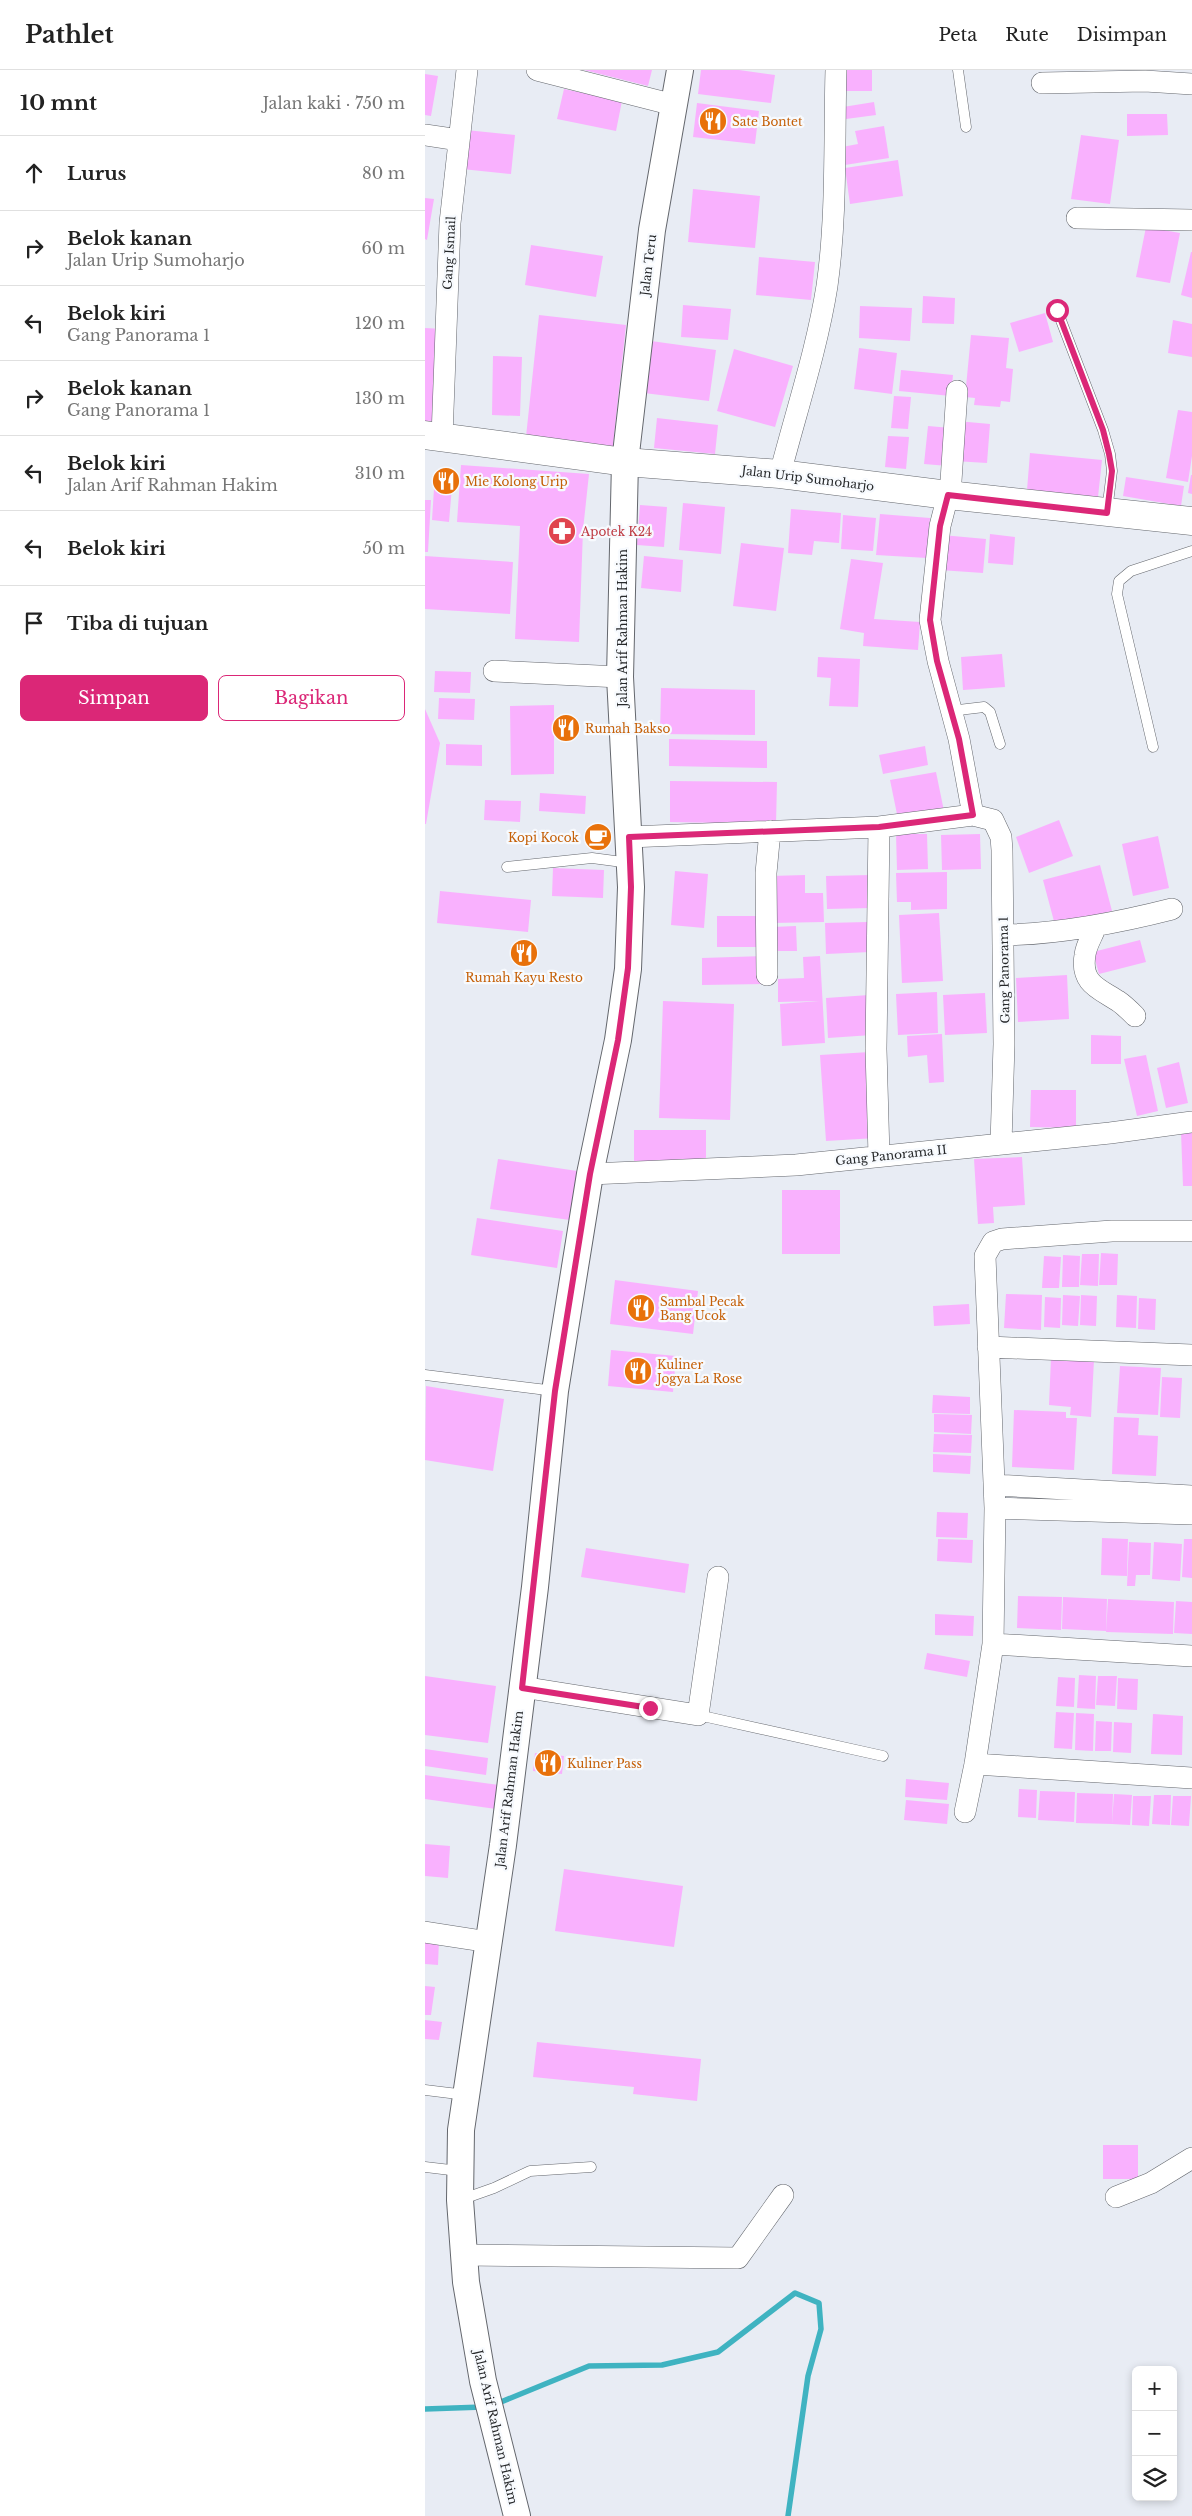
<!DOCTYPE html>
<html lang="id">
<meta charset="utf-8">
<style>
:root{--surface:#fff;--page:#f2f2f2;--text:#222;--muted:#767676;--line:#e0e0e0;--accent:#db2777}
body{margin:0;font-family:"Libre Baskerville",serif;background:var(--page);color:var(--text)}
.controls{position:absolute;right:15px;bottom:15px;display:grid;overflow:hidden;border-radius:8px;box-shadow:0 2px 8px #0003}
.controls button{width:45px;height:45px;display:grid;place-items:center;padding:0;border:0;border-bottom:1px solid var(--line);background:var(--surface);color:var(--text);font:25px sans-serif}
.stop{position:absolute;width:15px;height:15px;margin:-11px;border:4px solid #db2777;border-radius:50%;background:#fff}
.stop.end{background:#db2777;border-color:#fff;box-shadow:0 1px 5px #0008}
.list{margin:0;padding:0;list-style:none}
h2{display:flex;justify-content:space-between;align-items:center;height:65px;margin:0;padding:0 20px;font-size:21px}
h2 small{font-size:16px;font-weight:400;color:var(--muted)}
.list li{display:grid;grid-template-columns:32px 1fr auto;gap:15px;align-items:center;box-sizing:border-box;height:75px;padding:0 20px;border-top:1px solid var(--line)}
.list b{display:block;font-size:19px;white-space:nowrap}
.list p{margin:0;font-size:16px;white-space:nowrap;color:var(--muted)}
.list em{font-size:16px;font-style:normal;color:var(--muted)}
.actions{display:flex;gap:10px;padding:15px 20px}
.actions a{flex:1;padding:11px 0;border:1px solid var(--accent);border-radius:8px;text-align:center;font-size:18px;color:var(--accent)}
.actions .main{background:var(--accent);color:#fff}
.icon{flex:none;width:28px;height:28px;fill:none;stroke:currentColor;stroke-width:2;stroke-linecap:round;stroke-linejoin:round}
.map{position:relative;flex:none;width:767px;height:2446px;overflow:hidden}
header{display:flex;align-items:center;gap:30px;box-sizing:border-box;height:70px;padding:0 25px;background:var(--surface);border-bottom:1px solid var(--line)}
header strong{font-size:24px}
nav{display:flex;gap:28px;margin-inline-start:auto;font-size:18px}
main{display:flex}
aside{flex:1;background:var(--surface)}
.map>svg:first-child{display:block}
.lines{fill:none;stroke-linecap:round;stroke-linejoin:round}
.stream{stroke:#3fb3c1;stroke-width:5.5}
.building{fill:#f9b1fe}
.service-casing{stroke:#64676d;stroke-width:11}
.minor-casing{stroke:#64676d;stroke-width:22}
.tertiary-casing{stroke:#64676d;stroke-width:28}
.secondary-casing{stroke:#64676d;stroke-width:29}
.service{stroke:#fff;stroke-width:10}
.minor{stroke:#fff;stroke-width:21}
.tertiary{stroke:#fff;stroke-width:26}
.secondary{stroke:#fff;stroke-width:28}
.route{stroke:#db2777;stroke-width:6}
.labels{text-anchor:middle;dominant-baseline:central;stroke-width:4.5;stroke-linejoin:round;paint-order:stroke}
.food-label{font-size:12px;fill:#c56008;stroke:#f7fafe;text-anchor:start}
.street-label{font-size:12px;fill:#27292b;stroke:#f7fafe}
.health-label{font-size:12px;fill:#be3a42;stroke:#f7fafe;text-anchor:start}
</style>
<header>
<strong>Pathlet</strong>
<nav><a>Peta</a><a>Rute</a><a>Disimpan</a></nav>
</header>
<main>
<aside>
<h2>10 mnt<small>Jalan kaki · 750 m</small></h2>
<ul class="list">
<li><svg class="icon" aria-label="ahead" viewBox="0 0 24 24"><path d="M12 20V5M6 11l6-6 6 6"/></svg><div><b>Lurus</b></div><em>80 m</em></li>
<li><svg class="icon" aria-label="right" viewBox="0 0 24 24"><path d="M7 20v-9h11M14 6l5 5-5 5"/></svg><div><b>Belok kanan</b><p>Jalan Urip Sumoharjo</p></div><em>60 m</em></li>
<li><svg class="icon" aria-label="left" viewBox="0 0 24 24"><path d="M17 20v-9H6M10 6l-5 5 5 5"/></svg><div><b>Belok kiri</b><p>Gang Panorama 1</p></div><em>120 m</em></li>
<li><svg class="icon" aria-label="right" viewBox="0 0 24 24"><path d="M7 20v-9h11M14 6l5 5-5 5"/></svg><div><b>Belok kanan</b><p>Gang Panorama 1</p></div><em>130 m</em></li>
<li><svg class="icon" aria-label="left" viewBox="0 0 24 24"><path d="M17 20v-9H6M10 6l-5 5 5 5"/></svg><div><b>Belok kiri</b><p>Jalan Arif Rahman Hakim</p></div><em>310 m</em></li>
<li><svg class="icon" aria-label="left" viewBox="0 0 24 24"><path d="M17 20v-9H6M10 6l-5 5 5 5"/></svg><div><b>Belok kiri</b></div><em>50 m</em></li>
<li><svg class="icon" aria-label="arrive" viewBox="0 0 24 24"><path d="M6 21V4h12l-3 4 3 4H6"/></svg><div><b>Tiba di tujuan</b></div></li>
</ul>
<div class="actions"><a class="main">Simpan</a><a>Bagikan</a></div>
</aside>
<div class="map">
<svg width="767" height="2446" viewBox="0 0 767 2446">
<rect width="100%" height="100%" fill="#e8ecf4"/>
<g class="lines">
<!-- stream -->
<path class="stream" d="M71,2334L164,2296L237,2295L293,2282L370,2223L394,2233L396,2259L383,2306L363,2446
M0,2339L58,2337"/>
</g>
<!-- building -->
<path class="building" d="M159,0H227L223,16Z
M276,0H314L350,5L346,33L273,24Z
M420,0H447V21H420Z
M0,4L13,6L6,46L0,45Z
M139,19L197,31L191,61L132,49Z
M449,32L451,45L421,49L418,37Z
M272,33L334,41L330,74L268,67Z
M702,44H742L743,65L702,66Z
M459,56L464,88L420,95L417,77L433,74L430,61Z
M41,60L90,65L86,104L37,99Z
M656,65L694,70L685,134L646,129Z
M473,90L478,126L425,134L420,98Z
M268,119L335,126L330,178L263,172Z
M0,128L9,129L2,170L0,169Z
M721,157L755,163L745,213L711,207Z
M106,175L178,186L171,227L100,215Z
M766,182H767V228L756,225Z
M334,187L390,192L386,230L331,225Z
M498,226L530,228L529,254L497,253Z
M258,235L306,239L303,270L256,267Z
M435,236L487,238L485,271L434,268Z
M620,243L628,272L594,282L585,253Z
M114,245L201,255L187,385L100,376Z
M748,250L767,254V287L743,283Z
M0,258L19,259L12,355L0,354Z
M546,265L584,268L581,298L588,299L585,332L576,331L575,337L549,335L550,328L540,327Z
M226,271L291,280L284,331L219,323Z
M434,278L472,283L467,324L429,319Z
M309,279L368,296L350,357L292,341Z
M68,286L97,287L95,346L67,345Z
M476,300L528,305L526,326L474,321Z
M469,326L486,327L483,359L466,358Z
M753,340L767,342V386L763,412L741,408Z
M232,348L293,355L290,384L229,378Z
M532,351L565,354L562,393L529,391Z
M503,356L526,358L523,396L499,394Z
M463,366L484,367L481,399L460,397Z
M605,383L677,390L673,427L602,420Z
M36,395L164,404L158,460L154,572L90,569L95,456L32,452Z
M10,403L28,404L24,452L7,450Z
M766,405H767V424L763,423Z
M701,407L759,416L756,436L698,426Z
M0,430H6L3,482H0Z
M258,433L300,437L296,484L254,480Z
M215,435L242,437L239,477L212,475Z
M366,439L416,443L414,473L389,471L387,485L363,483Z
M455,444L505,448L502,488L451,485Z
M418,445L451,448L448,481L416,479Z
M565,464L590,467L588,495L563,493Z
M517,465L561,469L558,503L515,500Z
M316,473L359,478L351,541L308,536Z
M0,486L88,492L85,544L0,539Z
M219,486L258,490L256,522L216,518Z
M426,489L458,493L449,549L495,552L493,580L438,576L439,563L415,559Z
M577,584L580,617L538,620L536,587Z
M393,587L435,589L433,637L404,636L406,608L392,607Z
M10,601L46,602L45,623L9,622Z
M236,618L330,620V665L235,664Z
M14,628L50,629L49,650L13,649Z
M129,635V704L86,705L85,636Z
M0,639L15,673L1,754H0Z
M244,669L342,671V698L244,696Z
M21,674L57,675V696L21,695Z
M500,676L503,695L458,704L454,685Z
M511,702L519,741L473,749L465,710Z
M245,711L352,712L351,754L245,752Z
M115,723L161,726L160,744L114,741Z
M60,730L96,731L95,752L59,750Z
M634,750L648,786L604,803L591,767Z
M162,760L186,762L185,773L161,771Z
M471,764H502L503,799L472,800Z
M555,764L556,799L517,800L516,765Z
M733,766L744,818L708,826L697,774Z
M675,795L687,841L630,855L618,810Z
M128,798L179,800L178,828L127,826Z
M250,801L283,804L279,858L246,855Z
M522,802V839L486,840V832H472L471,803Z
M380,805V823H398L399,852L347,853L346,806Z
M445,805L446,838L402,839L401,806Z
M15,821L106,830L103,862L12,853Z
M514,843L518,911L477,913L474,845Z
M292,846H333V877H292Z
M443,852L445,882L401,884L400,853Z
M371,856L372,881H348L347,857Z
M715,870L721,892L674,904L668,882Z
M339,886L340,914L277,915V888Z
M395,886L400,973L357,976L355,934L394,931L353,932V909L379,908L378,887Z
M642,905L644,949L593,952L591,908Z
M512,922L513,963L473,965L471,924Z
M560,923L562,963L520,965L518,925Z
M444,925L447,965L403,968L401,928Z
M238,931L309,934L305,1050L234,1048Z
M517,964L519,1012L504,1013L502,985L483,987L482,966Z
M666,965L696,966V994H666Z
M445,982L451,1068L401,1071L395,985Z
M721,985L733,1041L712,1046L699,989Z
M754,992L763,1033L741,1038L732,998Z
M606,1020H651V1058L605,1057Z
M209,1060H281V1092L209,1091Z
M756,1062H767V1116H758Z
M597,1087L600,1135L568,1137L569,1153L553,1154L549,1089Z
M73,1089L152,1101L145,1150L65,1139Z
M357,1120H415V1184H357Z
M52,1148L138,1161L132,1198L46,1185Z
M676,1183L693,1184L692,1215H674Z
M657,1184H674L673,1216L655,1215Z
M638,1185L655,1186L654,1217H637Z
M619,1186L636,1187L634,1218H617Z
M190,1210L273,1221L268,1264L185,1254Z
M581,1224L617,1225L616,1260L579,1258Z
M638,1225L655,1226L653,1256L637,1255Z
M656,1225L672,1226L671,1256L655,1255Z
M692,1225L712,1226L711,1258L691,1257Z
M620,1227L636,1228L635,1258L619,1257Z
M714,1228L731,1229L730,1260L713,1259Z
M544,1234L545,1254L509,1256L508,1236Z
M186,1280L251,1286L248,1322L183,1316Z
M626,1288L669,1290L666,1347L645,1345L646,1337L624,1335Z
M695,1296L736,1298L733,1345L692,1343Z
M737,1307L757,1308L755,1348L735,1347Z
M1,1316L79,1329L68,1401L0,1390Z
M508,1325L545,1327V1344L507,1343Z
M589,1340L641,1342V1348H652L649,1400L587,1397Z
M509,1344L547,1345L546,1364L509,1362Z
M689,1347L714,1348L713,1365L733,1366L731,1406L687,1404Z
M509,1364L547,1365L546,1383L508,1382Z
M508,1384L546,1386L545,1404L508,1402Z
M512,1442L543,1443L542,1468L511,1467Z
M677,1468L703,1469L702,1506L676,1505Z
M513,1469L548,1470L547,1493L512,1491Z
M759,1469H767V1508L757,1507Z
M704,1472L726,1473L725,1505H711L710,1516H702Z
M729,1472L757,1474L755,1511L727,1509Z
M161,1478L264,1494L260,1523L156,1507Z
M593,1526L637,1527L636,1560L592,1558Z
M638,1527L682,1529L681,1561L637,1559Z
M683,1529L749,1532L748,1564L681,1562Z
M751,1531L767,1532V1564L749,1563Z
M510,1544L549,1546L548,1566L510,1565Z
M502,1583L545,1591L542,1607L499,1599Z
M654,1605L671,1606L670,1639L652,1638Z
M0,1606L71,1616L63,1673L0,1665Z
M673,1606H692L690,1636L671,1635Z
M633,1607L650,1608L649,1637L631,1636Z
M693,1608L713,1609L712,1640L692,1639Z
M631,1642L649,1643L647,1679L629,1678Z
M651,1643L669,1644L668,1681L650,1680Z
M728,1644L758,1646L757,1685L726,1684Z
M671,1651L687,1652L686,1681H670Z
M689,1652L707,1653L706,1683L688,1682Z
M0,1679L63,1688L61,1705L0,1696Z
M110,1683L139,1686L137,1704L108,1701Z
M0,1705L74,1715L71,1739L0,1729Z
M481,1709L524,1713L522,1730L480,1727Z
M594,1719L612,1720L611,1748L593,1747Z
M615,1721L650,1722L649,1752L613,1750Z
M652,1723L688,1724L687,1754L651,1753Z
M689,1724L707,1725L705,1755L687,1754Z
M729,1725H746L745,1755L727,1754Z
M708,1726H726L724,1756L707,1755Z
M748,1726H766L764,1756L746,1755Z
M481,1730L524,1734L522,1754L479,1750Z
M0,1774L25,1776L23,1808L0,1806Z
M139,1799L258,1816L249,1877L130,1861Z
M0,1868L14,1869L13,1895L0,1894Z
M0,1916L10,1917L6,1945H0Z
M0,1950L17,1952L14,1970L0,1969Z
M112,1972L276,1989L272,2031L208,2024L209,2017L108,2007Z
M678,2075H713V2109H678Z"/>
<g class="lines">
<defs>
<path id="service" d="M533,0L541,57
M632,240L678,360L685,384L687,401L682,441
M525,641L559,637L565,642L575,674
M728,677L692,524L694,511L706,501L767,481
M82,797L167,788L205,793
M0,1305L130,1321
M273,1645L458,1686
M0,2020L41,2025
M0,2097L34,2101
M35,2130L69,2118L105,2101L166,2097"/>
<path id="minor" d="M112,0L249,35
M617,13L720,11L767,14
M0,65L34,70
M652,148L767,150
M17,367L25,153L42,0
M355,404C371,342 392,279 402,216C412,145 409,71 411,0
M523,425L515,456L505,550L513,591L534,669L548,745
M525,426L532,321
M69,601L195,607
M204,767L454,757L548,745L568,750L576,767L577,780L579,974L576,1074
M671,856C668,865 661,875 660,885C655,914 675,919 693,931C699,935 705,941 710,946
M578,865C636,864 692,853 747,839
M342,905L341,803L345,761
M454,1086L451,979L454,757
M165,1104L371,1095L685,1063L767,1052
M563,1277L767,1285
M569,1415L767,1426
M570,1438L767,1444
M568,1574L767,1586
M97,1617L273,1645L293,1507
M550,1694L767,1708
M540,1742L550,1694L568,1574L570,1438L560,1186L568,1172L577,1169L687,1161H767
M0,1862L64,1872
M691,2127L726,2113L767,2088
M39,2185L313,2188L358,2125"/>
<path id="tertiary" d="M92,2446L58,2311L41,2212L35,2130L36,2060L78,1775L110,1517L130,1321L165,1104L193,970L203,899L206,817L195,607L200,392L227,160L255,0"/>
<path id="secondary" d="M0,365L200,392L355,404L523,425L767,451"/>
</defs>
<!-- service casing -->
<use href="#service" class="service-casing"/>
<!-- minor casing -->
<use href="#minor" class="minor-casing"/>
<!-- tertiary casing -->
<use href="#tertiary" class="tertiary-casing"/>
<!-- secondary casing -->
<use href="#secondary" class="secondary-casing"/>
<!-- service -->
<use href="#service" class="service"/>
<!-- minor -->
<use href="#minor" class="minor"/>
<!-- tertiary -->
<use href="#tertiary" class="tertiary"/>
<!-- secondary -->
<use href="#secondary" class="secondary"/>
</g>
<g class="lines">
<!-- route -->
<path class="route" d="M225,1638L97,1618L130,1321L165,1104L193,970L203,898L206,817L204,767L454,757L548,745L534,669L512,591L505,550L515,456L523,425L682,443L687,401L684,384L678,360L632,240"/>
</g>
<!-- icons -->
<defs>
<symbol id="restaurant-disc" viewBox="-11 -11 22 22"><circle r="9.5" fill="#e8710a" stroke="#f7fafe"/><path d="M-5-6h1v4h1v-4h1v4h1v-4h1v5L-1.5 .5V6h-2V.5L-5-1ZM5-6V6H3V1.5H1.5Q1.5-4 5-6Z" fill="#fff"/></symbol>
<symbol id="pharmacy-disc" viewBox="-11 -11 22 22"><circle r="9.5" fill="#e0444e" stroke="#f7fafe"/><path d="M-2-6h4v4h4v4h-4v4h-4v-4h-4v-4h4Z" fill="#fff"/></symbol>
<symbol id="cafe-disc" viewBox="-11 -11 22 22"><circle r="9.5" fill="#e8710a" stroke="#f7fafe"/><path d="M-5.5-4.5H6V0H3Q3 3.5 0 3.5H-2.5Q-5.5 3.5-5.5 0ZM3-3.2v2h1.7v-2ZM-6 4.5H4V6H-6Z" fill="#fff"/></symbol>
</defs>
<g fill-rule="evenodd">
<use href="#restaurant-disc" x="272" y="35" width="32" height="32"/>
<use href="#restaurant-disc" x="5" y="395" width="32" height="32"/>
<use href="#pharmacy-disc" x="121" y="445" width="32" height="32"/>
<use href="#restaurant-disc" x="125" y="642" width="32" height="32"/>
<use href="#cafe-disc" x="157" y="751" width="32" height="32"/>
<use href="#restaurant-disc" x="83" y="867" width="32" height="32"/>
<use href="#restaurant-disc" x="200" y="1222" width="32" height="32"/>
<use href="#restaurant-disc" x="197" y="1285" width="32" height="32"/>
<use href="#restaurant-disc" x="107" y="1677" width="32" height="32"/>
</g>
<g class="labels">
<!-- food labels -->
<g class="food-label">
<text x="307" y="51">Sate Bontet</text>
<text x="40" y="411">Mie Kolong Urip</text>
<text x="160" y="658">Rumah Bakso</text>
<text x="154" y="767" text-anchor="end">Kopi Kocok</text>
<text x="99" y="907" text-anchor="middle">Rumah Kayu Resto</text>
<text x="235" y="1231">Sambal Pecak<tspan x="235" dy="14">Bang Ucok</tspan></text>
<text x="232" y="1294">Kuliner<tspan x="232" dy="14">Jogya La Rose</tspan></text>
<text x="142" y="1693">Kuliner Pass</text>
</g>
<!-- street labels -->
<g class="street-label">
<text transform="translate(24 183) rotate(-87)">Gang Ismail</text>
<text transform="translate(223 195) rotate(-83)">Jalan Teru</text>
<text transform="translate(383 408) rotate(7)">Jalan Urip Sumoharjo</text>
<text transform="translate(197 558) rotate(-90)">Jalan Arif Rahman Hakim</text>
<text transform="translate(579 900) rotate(-91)">Gang Panorama 1</text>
<text transform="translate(466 1085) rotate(-6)">Gang Panorama II</text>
<text transform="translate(84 1719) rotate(-83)">Jalan Arif Rahman Hakim</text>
<text transform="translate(71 2357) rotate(77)">Jalan Arif Rahman Hakim</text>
</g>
<!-- health labels -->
<g class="health-label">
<text x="156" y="461">Apotek K24</text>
</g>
</g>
</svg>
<div class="controls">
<button>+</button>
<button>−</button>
<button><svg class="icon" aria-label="layers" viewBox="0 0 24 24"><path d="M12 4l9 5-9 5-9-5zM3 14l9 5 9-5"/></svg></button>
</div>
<div class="stop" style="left:632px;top:240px"></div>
<div class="stop end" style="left:225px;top:1638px"></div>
</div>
</main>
